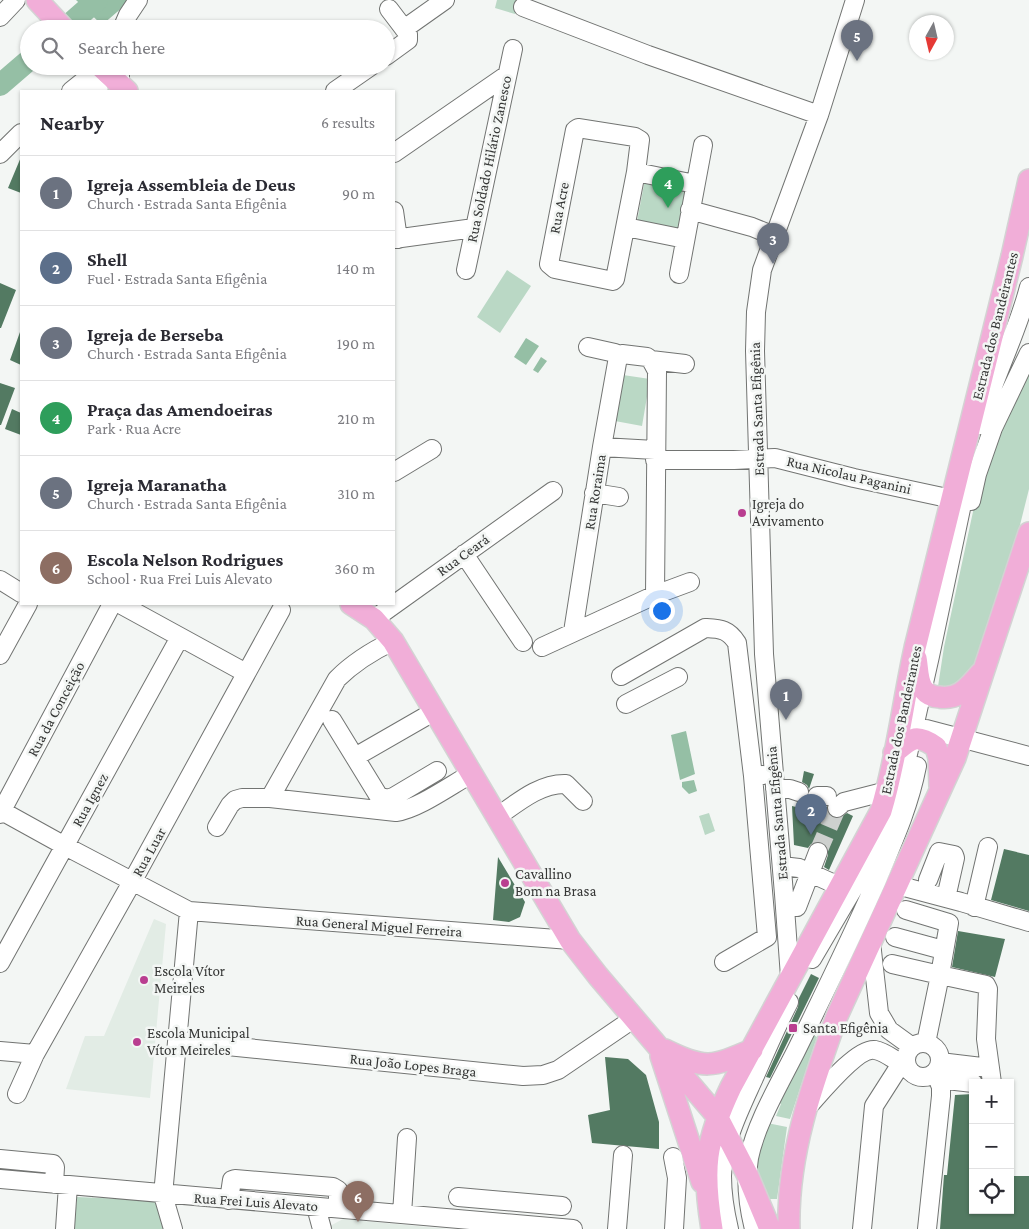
<!DOCTYPE html>
<meta charset="utf-8">
<style>
:root{--surface:#fff;--page:#f7f7f7;--text:#2b2b33;--muted:#7c7c81;--line:#e1e1e2;--accent:#7c3aed}
body{margin:0;font-family:"Crimson Pro",serif;background:var(--page);color:var(--text)}
.controls{position:absolute;right:15px;bottom:15px;display:grid;overflow:hidden;border-radius:0px;box-shadow:0 1px 4px #0004}
.controls button{width:45px;height:45px;display:grid;place-items:center;padding:0;border:0;border-bottom:1px solid var(--line);background:var(--surface);color:var(--text);font:25px sans-serif}
.compass{position:absolute;left:909px;top:15px;width:45px;height:45px;border-radius:50%;background:var(--surface);box-shadow:0 1px 4px #0004;rotate:188deg}
.you{position:absolute;left:661px;top:610px;width:18px;height:18px;margin:-12px;border:4px solid #fff;border-radius:50%;background:#1a73e8;box-shadow:0 0 0 8px #1a73e833}
.badge{display:grid;place-items:center;width:32px;height:32px;border-radius:50%;background:var(--accent);color:#fff;font-size:16px;font-weight:700}
.pin{position:absolute;translate:-50% -41px;filter:drop-shadow(0 1px 2px #0008)}
.pin::after{content:'';position:absolute;top:26px;width:18px;height:15px;background:inherit;clip-path:polygon(0 0,100% 0,50% 100%)}
.list{margin:0;padding:0;list-style:none}
h2{display:flex;justify-content:space-between;align-items:center;height:65px;margin:0;padding:0 20px;font-size:21px}
h2 small{font-size:16px;font-weight:400;color:var(--muted)}
.list li{display:grid;grid-template-columns:32px 1fr auto;gap:15px;align-items:center;box-sizing:border-box;height:75px;padding:0 20px;border-top:1px solid var(--line)}
.list b{display:block;font-size:19px;white-space:nowrap}
.list p{margin:0;font-size:16px;white-space:nowrap;color:var(--muted)}
.list em{font-size:16px;font-style:normal;color:var(--muted)}
.icon{flex:none;width:28px;height:28px;fill:none;stroke:currentColor;stroke-width:2;stroke-linecap:round;stroke-linejoin:round}
.map{position:relative;flex:none;width:1029px;height:1229px;overflow:hidden}
.search{position:absolute;background:var(--surface);box-shadow:0 1px 4px #0004;left:20px;top:20px;width:375px;height:55px;display:flex;align-items:center;gap:12px;box-sizing:border-box;padding:0 18px;border-radius:28px;color:var(--muted);font-size:19px}
.panel{position:absolute;background:var(--surface);box-shadow:0 1px 4px #0004;left:20px;top:90px;width:375px;height:515px;border-radius:0px}
.map>svg:first-child{display:block}
.built{fill:#e2ece5}
.green{fill:#bad8c5}
.water{fill:#95bfa5}
.lines{fill:none;stroke-linecap:round;stroke-linejoin:round}
.river{stroke:#95bfa5;stroke-width:22}
.building{fill:#537a62}
.minor-tunnel{stroke:#cdd0ce;stroke-width:18;stroke-dasharray:18 9;stroke-linecap:butt}
.minor-casing{stroke:#727472;stroke-width:20}
.major-casing{stroke:#d3d3d3;stroke-width:24}
.minor{stroke:#fff;stroke-width:18}
.major{stroke:#f1aed8;stroke-width:21}
.poi-dot{fill:#b93e90;stroke:#f3f6f4;stroke-width:2}
.labels{text-anchor:middle;dominant-baseline:central;stroke-width:5;stroke-linejoin:round;paint-order:stroke}
.street-label{font-size:15px;fill:#363736;stroke:#f3f6f4}
.poi-label{font-size:15px;fill:#363736;stroke:#f3f6f4;text-anchor:start}
</style>
<div class="map">
<svg width="1029" height="1229" viewBox="0 0 1029 1229">
<rect width="100%" height="100%" fill="#f3f6f4"/>
<!-- built -->
<path class="built" d="M154,919L166,924L150,1098L66,1089L85,1036H104Z
M343,1219L448,1229H331L330,1226Z"/>
<!-- green -->
<path class="green" d="M497,0H519L515,14L495,8Z
M645,179L701,189L692,238L636,227Z
M507,270L531,286L500,333L477,317Z
M1029,360V489L1015,545L975,682L937,693L944,647L983,465Z
M623,375L650,379L642,426L615,421Z
M709,813L715,831L705,835L699,816Z
M810,1033L817,1037L790,1119L776,1116L781,1104L777,1101Z
M767,1123L787,1127L777,1199H767L755,1171L756,1157Z
M77,1197L169,1201L176,1229H74Z"/>
<!-- water -->
<path class="water" d="M76,0H131L102,25Z
M526,338L539,346L526,365L514,357Z
M541,357L547,361L538,373L533,370Z
M686,731L695,774L680,780L671,735Z
M694,780L697,791L689,794L682,787V782Z"/>
<g class="lines">
<!-- river -->
<path class="river" d="M64,29L97,0
M0,85L29,60"/>
</g>
<!-- building -->
<path class="building" d="M21,157V193L8,188Z
M0,283L16,290L1,328H0Z
M20,332H21V365L10,360Z
M0,383L15,388L1,425H0Z
M12,409L21,413V435L5,429Z
M804,771L814,774L809,789L807,785L802,782Z
M807,799L812,805L827,807L829,814L833,818H839L847,813L853,816L829,870L824,867L828,855V850L826,845L821,842H816L811,844L808,848L794,845L792,806L796,807L797,802H802Z
M1004,849L1029,855V911L991,900Z
M498,857L525,902L520,917L509,922L493,920Z
M958,931L1005,939L995,977L952,967Z
M811,974L819,978L770,1078L766,1077L798,1007L799,998Z
M605,1057L628,1059L646,1075L659,1122V1149L592,1143L588,1115L610,1110Z
M973,1094V1210H1010V1176H1029V1229H940L944,1175H947L955,1095Z"/>
<g class="lines">
<!-- minor-tunnel -->
<path class="minor-tunnel" d="M818,852L837,808"/>
<defs>
<path id="minor" d="M523,7L648,55L819,115
M0,17L16,0
M122,29L128,15L138,0
M404,29L445,0
M386,56L408,40V34L389,9
M86,80L99,91
M120,84V66
M71,91L101,67
M335,91L371,66
M578,128L635,137L640,140L636,172L615,279L613,281L555,269L549,264L575,130Z
M394,153L507,75
M0,154L21,133
M636,172L695,184
M690,210L752,227L774,236
M394,211L398,239
M626,227L685,239
M394,239L474,228
M466,270L513,49
M679,274L703,145
M588,347L615,353L620,356
M651,360L685,364
M980,425C993,378 1017,334 1029,287
M602,447L655,450
M655,460H734L775,458L854,478L952,499
M394,472L432,449
M594,493L619,497
M971,501L977,474L993,428L1029,353
M464,554L523,642
M0,580L21,593
M120,604L246,673
M374,619L553,491
M573,632L602,447L618,357L622,354L647,357L651,360L657,371L655,595
M542,647L655,595L690,582
M0,655L28,604
M621,676L705,628C721,629 728,629 737,643L753,776
M626,704L678,677
M332,720L378,795C383,799 390,799 395,796L437,771
M904,735L914,731L926,729L1029,756
M355,757L435,711
M775,789H790L799,792
M817,796H827
M270,798L337,679C353,663 372,651 393,641
M837,808L844,802L887,791
M0,810L65,846L189,911L570,940
M0,814L112,604
M497,817C517,803 540,783 566,784L583,801
M217,827L230,805L235,800L242,798H270L396,812C418,809 451,785 471,774
M782,866L799,868L839,886
M928,880L939,852L954,855L955,858L946,898
M897,885L961,902L1029,922
M797,907L818,852
M974,907L988,847
M906,910L949,923L940,975L982,984L986,985L988,989L986,1039L990,1068L940,1062
M895,937L943,950
M871,942L879,1013L889,1030L911,1046
M812,959L859,879L887,827L897,803L930,656L966,485
M724,962L767,937L753,776L763,775
M0,963L180,637
M892,964L940,975L926,1043
M790,977L784,894L764,654L755,351L756,312L762,270L819,115L855,0
M178,1041L523,1076L543,1075L558,1070L633,1019
M906 1060a17 17 0 1 1 34 0a17 17 0 1 1-34 0Z
M0,1051L35,1054
M990,1068L992,1083
M938,1079L973,1083
M17,1094L35,1054L132,882L281,610
M806,1109C819,1095 857,1047 875,1050C886,1052 895,1061 906,1066
M673,1157L677,1178L674,1229
M0,1159L53,1164L55,1167L54,1184
M0,1179L573,1229
M458,1197L562,1206
M229,1200L232,1180L235,1179L333,1187L338,1190V1208
M316,1207L322,1229
M402,1214L407,1138
M65,1229L68,1185
M173,1229L163,1195L189,911
M617,1229L623,1155
M729,1229C725,1212 722,1194 722,1176C723,1142 740,1109 754,1078C765,1053 776,1027 789,1002
M754,1229C748,1205 745,1183 749,1158C756,1123 780,1083 796,1051C824,994 851,938 877,880C893,842 909,807 917,766
M862,1229L874,1106L897,1070L906,1066
M927,1229L941,1096V1087L935,1072"/>
<path id="major" d="M37,0L64,29
M100,66L127,91
M351,604L374,619L393,641L570,940L598,976L717,1116L747,1174L770,1229
M916,658C918,667 917,681 923,689C927,694 933,697 939,697C960,700 968,687 981,673
M894,753C912,738 916,733 936,747L939,758L940,786
M665,1050C705,1070 712,1067 752,1050
M661,1056L702,1182
M712,1229C702,1169 705,1142 731,1087L881,811C897,758 903,702 915,648L1012,256L1029,180
M789,1229C787,1155 812,1085 837,1016L955,758L1029,533"/>
</defs>
<!-- minor casing -->
<use href="#minor" class="minor-casing"/>
<!-- major casing -->
<use href="#major" class="major-casing"/>
<!-- minor -->
<use href="#minor" class="minor"/>
<!-- major -->
<use href="#major" class="major"/>
</g>
<!-- markers -->
<g class="poi-dot">
<circle cx="742" cy="513" r="5"/>
<circle cx="505" cy="883" r="5"/>
<circle cx="144" cy="980" r="5"/>
<rect x="788" y="1023" width="10" height="10" rx="2.5"/>
<circle cx="137" cy="1042" r="5"/>
</g>
<g class="labels">
<!-- street labels -->
<g class="street-label">
<text transform="translate(489 159) rotate(-78)">Rua Soldado Hilário Zanesco</text>
<text transform="translate(559 208) rotate(-79)">Rua Acre</text>
<text transform="translate(995 326) rotate(-76)">Estrada dos Bandeirantes</text>
<text transform="translate(757 409) rotate(-92)">Estrada Santa Efigênia</text>
<text transform="translate(849 475) rotate(13)">Rua Nicolau Paganini</text>
<text transform="translate(595 492) rotate(-81)">Rua Roraima</text>
<text transform="translate(463 555) rotate(-36)">Rua Ceará</text>
<text transform="translate(56 709) rotate(-62)">Rua da Conceição</text>
<text transform="translate(901 720) rotate(-78)">Estrada dos Bandeirantes</text>
<text transform="translate(90 800) rotate(-61)">Rua Ignez</text>
<text transform="translate(777 813) rotate(-95)">Estrada Santa Efigênia</text>
<text transform="translate(149 852) rotate(-61)">Rua Luar</text>
<text transform="translate(379 926) rotate(4)">Rua General Miguel Ferreira</text>
<text transform="translate(413 1065) rotate(6)">Rua João Lopes Braga</text>
<text transform="translate(256 1202) rotate(4)">Rua Frei Luis Alevato</text>
</g>
<!-- poi labels -->
<g class="poi-label">
<text x="752" y="504">Igreja do<tspan x="752" dy="17">Avivamento</tspan></text>
<text x="515" y="874">Cavallino<tspan x="515" dy="17">Bom na Brasa</tspan></text>
<text x="154" y="971">Escola Vítor<tspan x="154" dy="17">Meireles</tspan></text>
<text x="803" y="1028">Santa Efigênia</text>
<text x="147" y="1033">Escola Municipal<tspan x="147" dy="17">Vítor Meireles</tspan></text>
</g>
</g>
</svg>
<div class="controls">
<button>+</button>
<button>−</button>
<button><svg class="icon" aria-label="locate" viewBox="0 0 24 24"><circle cx="12" cy="12" r="6"/><path d="M12 2v4M12 18v4M2 12h4M18 12h4"/></svg></button>
</div>
<svg class="compass" viewBox="-18 -18 36 36"><path d="M0-13l5 13h-10z" fill="#e53935"/><path d="M0 13l5-13h-10z" fill="#7c7c81"/></svg>
<div class="you"></div>
<div class="pin badge" style="left:786px;top:720px;background:#6b7280">1</div>
<div class="pin badge" style="left:811px;top:835px;background:#5c6f8a">2</div>
<div class="pin badge" style="left:773px;top:264px;background:#6b7280">3</div>
<div class="pin badge" style="left:668px;top:208px;background:#2e9e5b">4</div>
<div class="pin badge" style="left:857px;top:61px;background:#6b7280">5</div>
<div class="pin badge" style="left:358px;top:1222px;background:#8d6e63">6</div>
<div class="search"><svg class="icon" aria-label="search" viewBox="0 0 24 24"><circle cx="10" cy="10" r="6"/><path d="M15 15l6 6"/></svg>Search here</div>
<section class="panel">
<h2>Nearby<small>6 results</small></h2>
<ul class="list">
<li><span class="badge" style="background:#6b7280">1</span><div><b>Igreja Assembleia de Deus</b><p>Church · Estrada Santa Efigênia</p></div><em>90 m</em></li>
<li><span class="badge" style="background:#5c6f8a">2</span><div><b>Shell</b><p>Fuel · Estrada Santa Efigênia</p></div><em>140 m</em></li>
<li><span class="badge" style="background:#6b7280">3</span><div><b>Igreja de Berseba</b><p>Church · Estrada Santa Efigênia</p></div><em>190 m</em></li>
<li><span class="badge" style="background:#2e9e5b">4</span><div><b>Praça das Amendoeiras</b><p>Park · Rua Acre</p></div><em>210 m</em></li>
<li><span class="badge" style="background:#6b7280">5</span><div><b>Igreja Maranatha</b><p>Church · Estrada Santa Efigênia</p></div><em>310 m</em></li>
<li><span class="badge" style="background:#8d6e63">6</span><div><b>Escola Nelson Rodrigues</b><p>School · Rua Frei Luis Alevato</p></div><em>360 m</em></li>
</ul>
</section>
</div>
